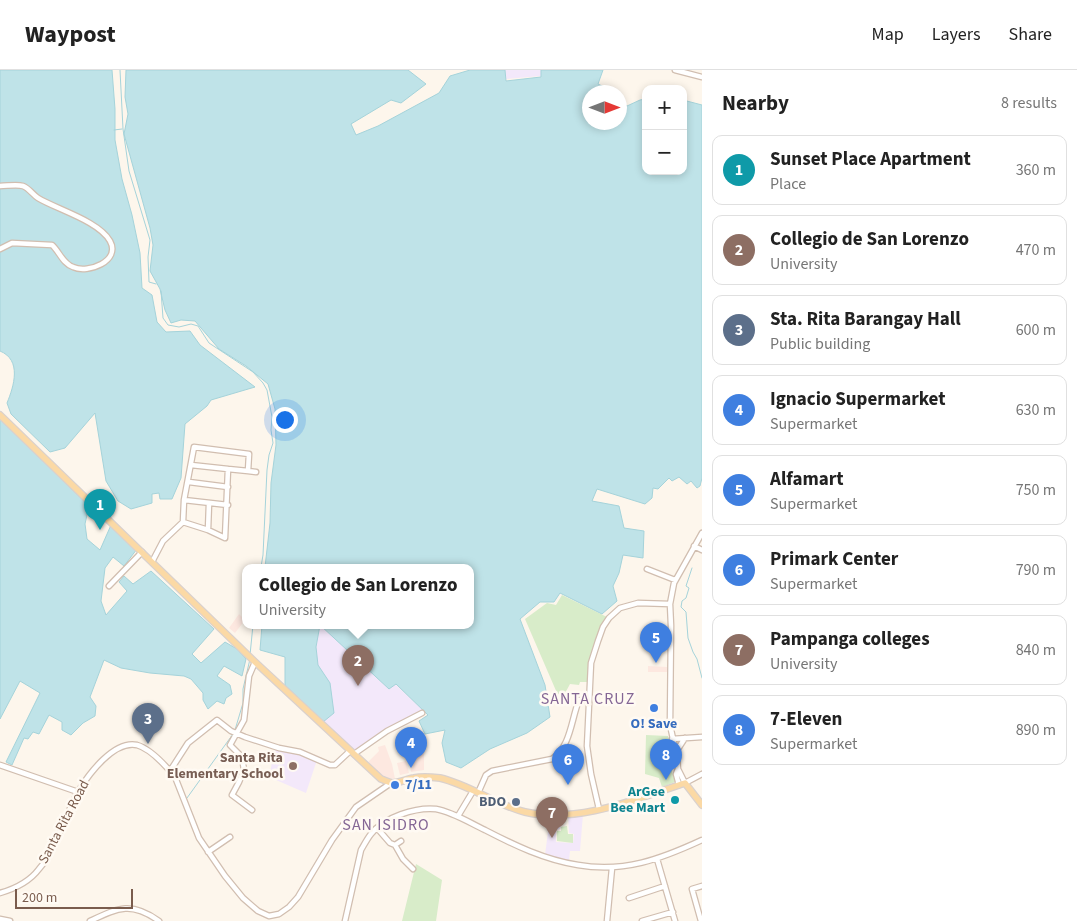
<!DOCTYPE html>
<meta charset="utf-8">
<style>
:root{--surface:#fff;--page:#f2f2f2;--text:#222;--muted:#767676;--line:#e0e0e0;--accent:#b45309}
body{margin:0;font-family:"Source Sans 3",sans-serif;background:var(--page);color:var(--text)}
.controls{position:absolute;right:15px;top:15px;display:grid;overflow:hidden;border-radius:10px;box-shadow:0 2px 8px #0003}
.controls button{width:45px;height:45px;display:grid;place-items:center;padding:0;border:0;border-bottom:1px solid var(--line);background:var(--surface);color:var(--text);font:25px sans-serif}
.compass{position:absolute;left:582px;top:15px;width:45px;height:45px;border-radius:50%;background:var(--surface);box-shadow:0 2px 8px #0003;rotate:90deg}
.scale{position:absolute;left:15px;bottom:12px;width:118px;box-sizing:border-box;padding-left:5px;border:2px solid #7a5c4d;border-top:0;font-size:14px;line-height:18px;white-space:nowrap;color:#7a5c4d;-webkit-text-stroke:4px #fffaf3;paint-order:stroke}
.you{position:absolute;left:284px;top:349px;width:18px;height:18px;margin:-12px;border:4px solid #fff;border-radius:50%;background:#1a73e8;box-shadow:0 0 0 8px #1a73e833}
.badge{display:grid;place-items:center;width:32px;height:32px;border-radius:50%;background:var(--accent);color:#fff;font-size:16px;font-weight:700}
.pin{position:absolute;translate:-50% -41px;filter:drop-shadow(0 1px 2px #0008)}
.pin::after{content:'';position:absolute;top:26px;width:18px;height:15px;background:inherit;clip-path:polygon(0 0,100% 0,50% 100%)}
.popup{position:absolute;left:242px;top:494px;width:232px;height:65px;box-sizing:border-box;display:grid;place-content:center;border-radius:10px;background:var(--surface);filter:drop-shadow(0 1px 4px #0005);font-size:16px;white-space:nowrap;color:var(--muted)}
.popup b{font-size:19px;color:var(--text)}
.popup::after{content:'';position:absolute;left:50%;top:100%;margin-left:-10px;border:10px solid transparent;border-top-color:var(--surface)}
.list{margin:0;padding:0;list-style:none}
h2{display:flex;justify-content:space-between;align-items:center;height:65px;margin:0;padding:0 20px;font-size:21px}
h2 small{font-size:16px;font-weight:400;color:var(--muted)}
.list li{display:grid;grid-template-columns:32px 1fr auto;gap:15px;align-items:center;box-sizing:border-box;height:70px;margin:0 10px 10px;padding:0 10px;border:1px solid var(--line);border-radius:10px}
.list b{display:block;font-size:19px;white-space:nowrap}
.list p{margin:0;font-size:16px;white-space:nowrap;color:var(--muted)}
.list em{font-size:16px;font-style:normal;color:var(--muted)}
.map{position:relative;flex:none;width:702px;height:851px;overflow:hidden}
header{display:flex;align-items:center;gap:30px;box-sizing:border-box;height:70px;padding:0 25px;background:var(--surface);border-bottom:1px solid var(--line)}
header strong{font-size:24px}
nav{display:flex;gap:28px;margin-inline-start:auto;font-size:18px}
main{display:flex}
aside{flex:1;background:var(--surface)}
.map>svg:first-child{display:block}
.commercial{fill:#fde8e0}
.education{fill:#f3e8fa}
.green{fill:#d8ecc9}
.water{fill:#bfe3e8;stroke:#a5d3da}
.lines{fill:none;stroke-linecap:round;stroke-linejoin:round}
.stream{stroke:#a5d3da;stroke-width:1}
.minor-casing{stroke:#d1beb0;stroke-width:7}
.major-casing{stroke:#dad1cd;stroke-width:8}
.minor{stroke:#fff;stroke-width:4.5}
.major{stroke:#fbd9a5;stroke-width:5.5}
.shop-dot{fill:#3f7fe0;stroke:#fffaf3;stroke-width:2}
.education-dot{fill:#8d6e63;stroke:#fffaf3;stroke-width:2}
.culture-dot{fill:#0f9aa8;stroke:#fffaf3;stroke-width:2}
.service-dot{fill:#5c6f8a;stroke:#fffaf3;stroke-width:2}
.labels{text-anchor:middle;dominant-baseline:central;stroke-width:5;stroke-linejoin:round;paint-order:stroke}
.shop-label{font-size:14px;font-weight:bold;fill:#366cbe;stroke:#fffaf3}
.education-label{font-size:14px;font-weight:bold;fill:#785e54;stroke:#fffaf3;text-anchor:end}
.culture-label{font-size:14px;font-weight:bold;fill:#0d838f;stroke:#fffaf3;text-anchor:end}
.service-label{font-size:14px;font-weight:bold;fill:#4e5e75;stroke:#fffaf3;text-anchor:end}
.street-label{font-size:14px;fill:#7a5c4d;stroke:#fffaf3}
.quarter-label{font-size:16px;letter-spacing:1px;fill:#846695;stroke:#fffaf3}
</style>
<header>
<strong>Waypost</strong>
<nav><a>Map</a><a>Layers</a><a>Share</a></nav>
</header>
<main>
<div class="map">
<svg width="702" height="851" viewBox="0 0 702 851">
<rect width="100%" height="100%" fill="#fdf6ec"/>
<!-- commercial -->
<path class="commercial" d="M239,544L245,550L235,563L229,558Z
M648,596L667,597V602H648Z
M385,675L392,694L395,709L382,707L366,694L379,681L378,677Z
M424,681V700L411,702L410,692L413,691L412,682Z
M406,691L409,703L400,705L397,693Z"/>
<!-- education -->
<path class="education" d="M505,0H541V6L506,9Z
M320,555L389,619L395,614L424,641L382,661L355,681L335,665L323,652L316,577Z
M275,678L298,682L317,690L306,723L269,707Z
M583,744L580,781H570L569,790L545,785L550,746H560V759L556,760V772L573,773L574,764L569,763L568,745Z"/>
<!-- green -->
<path class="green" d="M562,525L607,547L599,563L589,612H580L579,615L570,614L563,627L557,623L525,549L547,533L556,535Z
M646,665L668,666L672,701L675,712L662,717L659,708L645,704Z
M567,756L568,764H573V773L557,771V761H561V757Z
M416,794L442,810L436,851H402Z"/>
<!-- water -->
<path class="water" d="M0,0H112L115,39V70L122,109L132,145L140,183L142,218L152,225L157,252L166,262L190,261L200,275L255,317L211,330L207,336L185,354L181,408L172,429H160L159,423L152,424V433L131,439L118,431L106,411L95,343L65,378L50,382L11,344L7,333C14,316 22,290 0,281Z
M126,0H408L426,14L401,33L391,30L351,54L356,65L378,56L439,23L450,6L470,0H505L506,11L541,7V0H603L598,14L612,21V22H590V52H620V32L627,36L640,30L646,29V101H683V30L702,35V408L700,416L697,418L691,411L687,414L679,407L672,411L669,408L658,419L653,418L652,428L645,434L597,419L592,431L619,436L624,458L644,461L643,488L623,485L619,503L613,516L617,531L602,544L560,523L554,532H540L520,549L545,615L550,647L527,663L490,679L461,698L446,692L442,673L445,660L425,664L419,651L428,645L396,614L389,619L320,555L316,577L318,595L330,613L334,643L323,652L285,615V587L260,580L262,555H470V497H265L270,453L271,413L276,375L275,339L268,314L246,296L219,279L195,251L181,250L171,253L165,240L160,219L150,201L153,175L150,158L124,64L128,44L125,27Z
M0,349L89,436L85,454L87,469L100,480L111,455L137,479L124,496L113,487L105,498L101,531L106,545L127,521L119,512L124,506L133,514L151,501L214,559L192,584L201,593L225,572L237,579L246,589L242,606L224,596L217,606L230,615L232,624L226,628L224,634L217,631L208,639L203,630V623L191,609L184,606L150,603L121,598L104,590L90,627L96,636L95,646L83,653L71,665L62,660V652L49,645L39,664L33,662L28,669L24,668L12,695L6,692L40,623L20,611L0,649Z"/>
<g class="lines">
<!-- stream -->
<path class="stream" d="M120,0L123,59L129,101L150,170L148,187L149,212L156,214
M114,60L122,59
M161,221L163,248L168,255L179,257L191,254L198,256L209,273L253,302L263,313L267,320L272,347L271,360L273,373L269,385L267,400L263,485L261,497
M692,498L686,516L689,518L686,528L682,531L681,537L686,542L688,568L693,582L697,589L702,608
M250,585L253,555
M235,660L243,633V619L250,589
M187,728L233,664"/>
<defs>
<path id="minor" d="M675,0L702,7
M0,116C7,116 17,114 23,116C29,118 33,125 38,128C56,139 99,151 110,171C121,191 88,204 73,197C63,194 59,181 52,175L12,173L0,179
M191,395L228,399
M248,401L256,402
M189,412L228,417
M184,430L228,435
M208,460L209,433
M694,476L702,480
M152,492L163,471L183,452L184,430L194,377L249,384L248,401L228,399L225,468L208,460L183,452
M647,499L675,510
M109,516L142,482
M672,669L702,667
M676,682L685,668
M354,684L387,661L422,643
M0,695L78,722
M678,699L685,713L702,704
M170,701L188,673L217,650L231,661L245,667L279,678L300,682L330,695H335L350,681
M679,715L676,704L678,699L677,687L670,655L671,556L670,534L674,513L702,463
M478,723L486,705L492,701L552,689C571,676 571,650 579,630H589
M599,739L591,704L587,676L591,593L598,571L603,557L609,548L620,538L638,533L670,534
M252,740L232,725L239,712L244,700L242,687L230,675L244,650L249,606L255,592
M458,746L473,721
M377,758L390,773L395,775L403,789L413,799
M395,775L401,771
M208,782L230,767
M657,789L675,851
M0,823C14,819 30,811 39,799C59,776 64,746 79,720C89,704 114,670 137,675C151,679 166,696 175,707L199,768L225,806L243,828L258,841L269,846L279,844L289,837L298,827L332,770L356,737L391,713
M629,828L665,816
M0,849L10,851
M90,851C118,838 131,831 159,851
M345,851L361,780C364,775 367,769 371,764C384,747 416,737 436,739C453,742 470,753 485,760C514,775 545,790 578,795C624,803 661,789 702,770
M607,851L612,798
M642,851L673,842
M701,851L692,819L702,816"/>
<path id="major" d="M0,345L255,592L381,709C384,710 388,712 392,713C399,713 407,709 414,708C422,706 432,707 440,708C470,715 496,735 525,742C578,754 636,729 685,713L702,735"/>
</defs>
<!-- minor casing -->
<use href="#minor" class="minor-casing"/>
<!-- major casing -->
<use href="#major" class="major-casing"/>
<!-- minor -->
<use href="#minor" class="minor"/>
<!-- major -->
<use href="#major" class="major"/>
</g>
<!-- markers -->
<g class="shop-dot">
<circle cx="654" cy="638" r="5"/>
<circle cx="395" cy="715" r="5"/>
</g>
<circle class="education-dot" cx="293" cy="696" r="5"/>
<circle class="culture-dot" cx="675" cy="730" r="5"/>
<circle class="service-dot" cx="516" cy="732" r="5"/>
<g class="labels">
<!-- shop labels -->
<g class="shop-label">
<text x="654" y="654">O! Save</text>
<text x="405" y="715" text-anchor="start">7/11</text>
</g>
<!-- education labels -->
<g class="education-label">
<text x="283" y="688">Santa Rita<tspan x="283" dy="16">Elementary School</tspan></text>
</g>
<!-- culture labels -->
<g class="culture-label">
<text x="665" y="722">ArGee<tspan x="665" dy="16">Bee Mart</tspan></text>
</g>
<!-- service labels -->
<g class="service-label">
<text x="506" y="732">BDO</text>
</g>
<!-- street labels -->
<g class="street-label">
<text transform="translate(64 752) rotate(-62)">Santa Rita Road</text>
</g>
<!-- quarter labels -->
<g class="quarter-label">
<text x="588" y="629">SANTA CRUZ</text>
<text x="386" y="755">SAN ISIDRO</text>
</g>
</g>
</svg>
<div class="controls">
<button>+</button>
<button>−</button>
</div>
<svg class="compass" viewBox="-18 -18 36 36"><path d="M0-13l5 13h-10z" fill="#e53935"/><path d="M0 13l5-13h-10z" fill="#767676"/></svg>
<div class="scale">200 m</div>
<div class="you"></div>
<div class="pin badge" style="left:100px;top:460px;background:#0f9aa8">1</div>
<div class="pin badge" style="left:358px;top:616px;background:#8d6e63">2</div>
<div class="popup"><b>Collegio de San Lorenzo</b>University</div>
<div class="pin badge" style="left:148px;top:674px;background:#5c6f8a">3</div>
<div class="pin badge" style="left:411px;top:698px;background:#3f7fe0">4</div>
<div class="pin badge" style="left:656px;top:593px;background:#3f7fe0">5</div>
<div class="pin badge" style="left:568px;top:715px;background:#3f7fe0">6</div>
<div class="pin badge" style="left:552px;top:768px;background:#8d6e63">7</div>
<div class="pin badge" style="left:666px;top:710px;background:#3f7fe0">8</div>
</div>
<aside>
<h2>Nearby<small>8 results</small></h2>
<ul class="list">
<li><span class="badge" style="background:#0f9aa8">1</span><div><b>Sunset Place Apartment</b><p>Place</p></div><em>360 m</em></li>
<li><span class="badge" style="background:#8d6e63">2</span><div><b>Collegio de San Lorenzo</b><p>University</p></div><em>470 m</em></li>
<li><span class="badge" style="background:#5c6f8a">3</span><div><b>Sta. Rita Barangay Hall</b><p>Public building</p></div><em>600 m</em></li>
<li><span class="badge" style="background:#3f7fe0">4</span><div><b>Ignacio Supermarket</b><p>Supermarket</p></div><em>630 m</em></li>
<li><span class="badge" style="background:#3f7fe0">5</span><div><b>Alfamart</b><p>Supermarket</p></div><em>750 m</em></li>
<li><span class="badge" style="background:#3f7fe0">6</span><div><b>Primark Center</b><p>Supermarket</p></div><em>790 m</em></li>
<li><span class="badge" style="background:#8d6e63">7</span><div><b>Pampanga colleges</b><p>University</p></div><em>840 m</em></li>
<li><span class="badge" style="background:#3f7fe0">8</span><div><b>7-Eleven</b><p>Supermarket</p></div><em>890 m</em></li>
</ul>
</aside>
</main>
